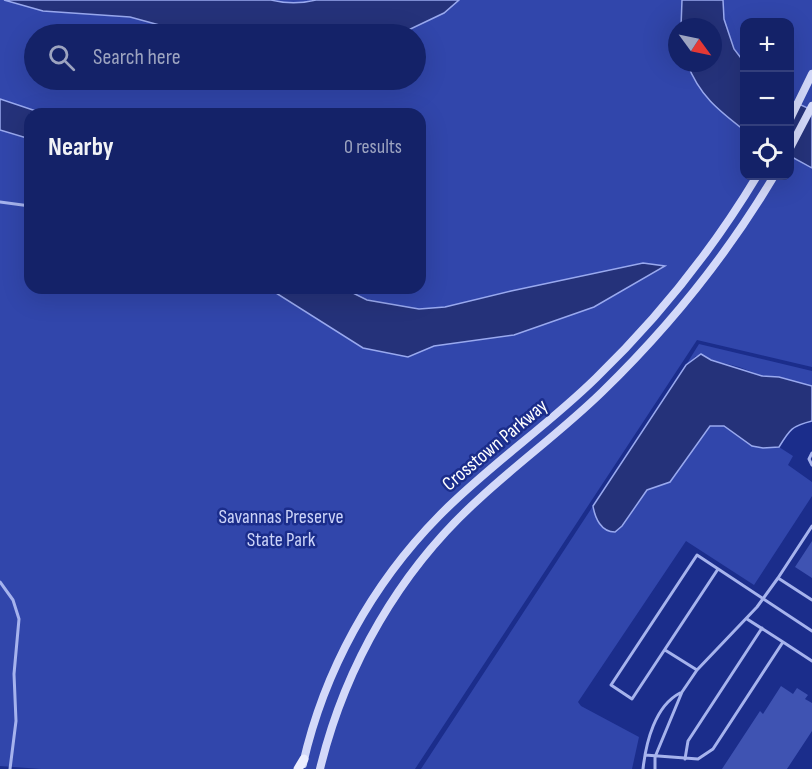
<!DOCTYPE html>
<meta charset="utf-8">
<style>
:root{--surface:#142268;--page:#1d2a6e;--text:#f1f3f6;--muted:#9da4c0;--line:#333f7c}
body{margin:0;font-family:"Sofia Sans Condensed",sans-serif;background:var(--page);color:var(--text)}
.controls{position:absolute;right:18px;top:18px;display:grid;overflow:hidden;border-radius:12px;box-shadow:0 6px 24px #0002}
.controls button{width:54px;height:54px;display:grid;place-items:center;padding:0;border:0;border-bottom:2px solid var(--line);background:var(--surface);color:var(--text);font:30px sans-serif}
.compass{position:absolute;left:668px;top:18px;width:54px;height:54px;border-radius:50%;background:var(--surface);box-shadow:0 6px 24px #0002;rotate:123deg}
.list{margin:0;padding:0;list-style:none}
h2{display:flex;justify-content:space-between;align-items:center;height:78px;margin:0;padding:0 24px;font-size:26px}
h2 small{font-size:20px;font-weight:400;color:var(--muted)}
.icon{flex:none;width:33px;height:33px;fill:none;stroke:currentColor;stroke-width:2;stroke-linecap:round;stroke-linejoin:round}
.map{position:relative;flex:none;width:812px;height:769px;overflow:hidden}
.search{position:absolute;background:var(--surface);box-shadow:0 6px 24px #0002;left:24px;top:24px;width:402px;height:66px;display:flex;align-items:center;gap:15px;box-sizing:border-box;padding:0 21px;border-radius:33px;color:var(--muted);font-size:22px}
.panel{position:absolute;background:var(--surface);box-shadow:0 6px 24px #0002;left:24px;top:108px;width:402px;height:186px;border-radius:18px}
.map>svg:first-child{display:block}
.green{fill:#3146ab;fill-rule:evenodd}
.water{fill:#25327a;stroke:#99a9ef;stroke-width:1.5}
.building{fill:#3f53b2}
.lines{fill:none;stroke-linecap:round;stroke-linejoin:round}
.lane{stroke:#a6b3ed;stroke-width:3}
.secondary{stroke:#d3d9f9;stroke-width:8}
.primary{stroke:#eceeff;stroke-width:9}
.labels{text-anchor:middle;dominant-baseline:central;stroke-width:5;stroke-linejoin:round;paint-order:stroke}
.street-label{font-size:20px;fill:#fff;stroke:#1b2d8b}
.park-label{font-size:20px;fill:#ccd4f9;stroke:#1b2d8b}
</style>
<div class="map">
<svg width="812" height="769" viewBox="0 0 812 769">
<rect width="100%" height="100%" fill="#1b2d8b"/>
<!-- green -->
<path class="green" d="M0,0H812V367L697,340L415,769H41L0,766ZM744,22H790V176H744ZM677,27H713V63H677ZM34,34H416V80H34ZM30,114H420V288H30Z
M699,344L812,371V386L779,377L763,376L739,367L696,356L686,365Z
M724,425L774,448L779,447L793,456L788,465L812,482V496L754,585L686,541L578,702L581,706L639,737L632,769H421L593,506L595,514L622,526L647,490L658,485L710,426Z"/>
<!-- water -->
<path class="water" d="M4,0H271C287,4 300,4 316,0H459L444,13L400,34H182L163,26L130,17L43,11Z
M682,0H723L724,19L734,49L744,62V130C718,110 699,95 687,63H713V27H681Z
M0,99L45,114H30V139L0,130Z
M790,100L812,110V168L790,156Z
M643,263L665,266L594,307L514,335L434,346L408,357L363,348L268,288H343L367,300L419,309L445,307L511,291Z
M701,354L711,360L762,376L779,377L812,386V421C792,426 790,429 779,447L763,448L752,446L724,426H710L670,482L647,490L622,526L615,532C601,532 595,518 593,506L686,365Z"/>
<!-- building -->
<path class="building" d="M812,541V578L795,567Z
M781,686L793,694L797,688L808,695L805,699L812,703V731L787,769H722L760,711L763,714Z"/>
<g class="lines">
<!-- lane -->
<path class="lane" d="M0,202L30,206
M812,453L809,459L812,465
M812,526L778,578L812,600
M718,569L632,699L611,685L697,555L812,631
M0,582L13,600L19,619L14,674L16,721L10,769
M747,619L783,642
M665,650L697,670
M645,755L698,759L713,749L783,642L812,661
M685,759L688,741L762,628
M643,769C646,742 655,706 680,693
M655,769V757L682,692L697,670L757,607L778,578"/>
<!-- secondary -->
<path class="secondary" d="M790,119L812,74
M790,148L812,106
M303,764C324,671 372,584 439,516C488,466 546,427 596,378C658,318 713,249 757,176
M320,769C345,666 400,570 479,499C519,462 563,430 602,392C668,328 727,255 774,176"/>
<!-- primary -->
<path class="primary" d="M298,769L304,759"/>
</g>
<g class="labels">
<!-- street labels -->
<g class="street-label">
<text transform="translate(495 445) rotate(-40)">Crosstown Parkway</text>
</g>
<!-- park labels -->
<g class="park-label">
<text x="281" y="517">Savannas Preserve<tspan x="281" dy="23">State Park</tspan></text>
</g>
</g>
</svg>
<div class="controls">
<button>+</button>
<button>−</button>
<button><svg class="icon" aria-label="locate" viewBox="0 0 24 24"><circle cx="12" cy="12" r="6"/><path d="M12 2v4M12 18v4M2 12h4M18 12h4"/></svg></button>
</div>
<svg class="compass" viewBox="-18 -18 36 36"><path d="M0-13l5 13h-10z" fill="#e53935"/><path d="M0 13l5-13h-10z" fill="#9da4c0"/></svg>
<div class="search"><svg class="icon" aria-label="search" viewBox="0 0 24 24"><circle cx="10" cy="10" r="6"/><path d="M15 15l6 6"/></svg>Search here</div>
<section class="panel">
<h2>Nearby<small>0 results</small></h2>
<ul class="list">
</ul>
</section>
</div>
